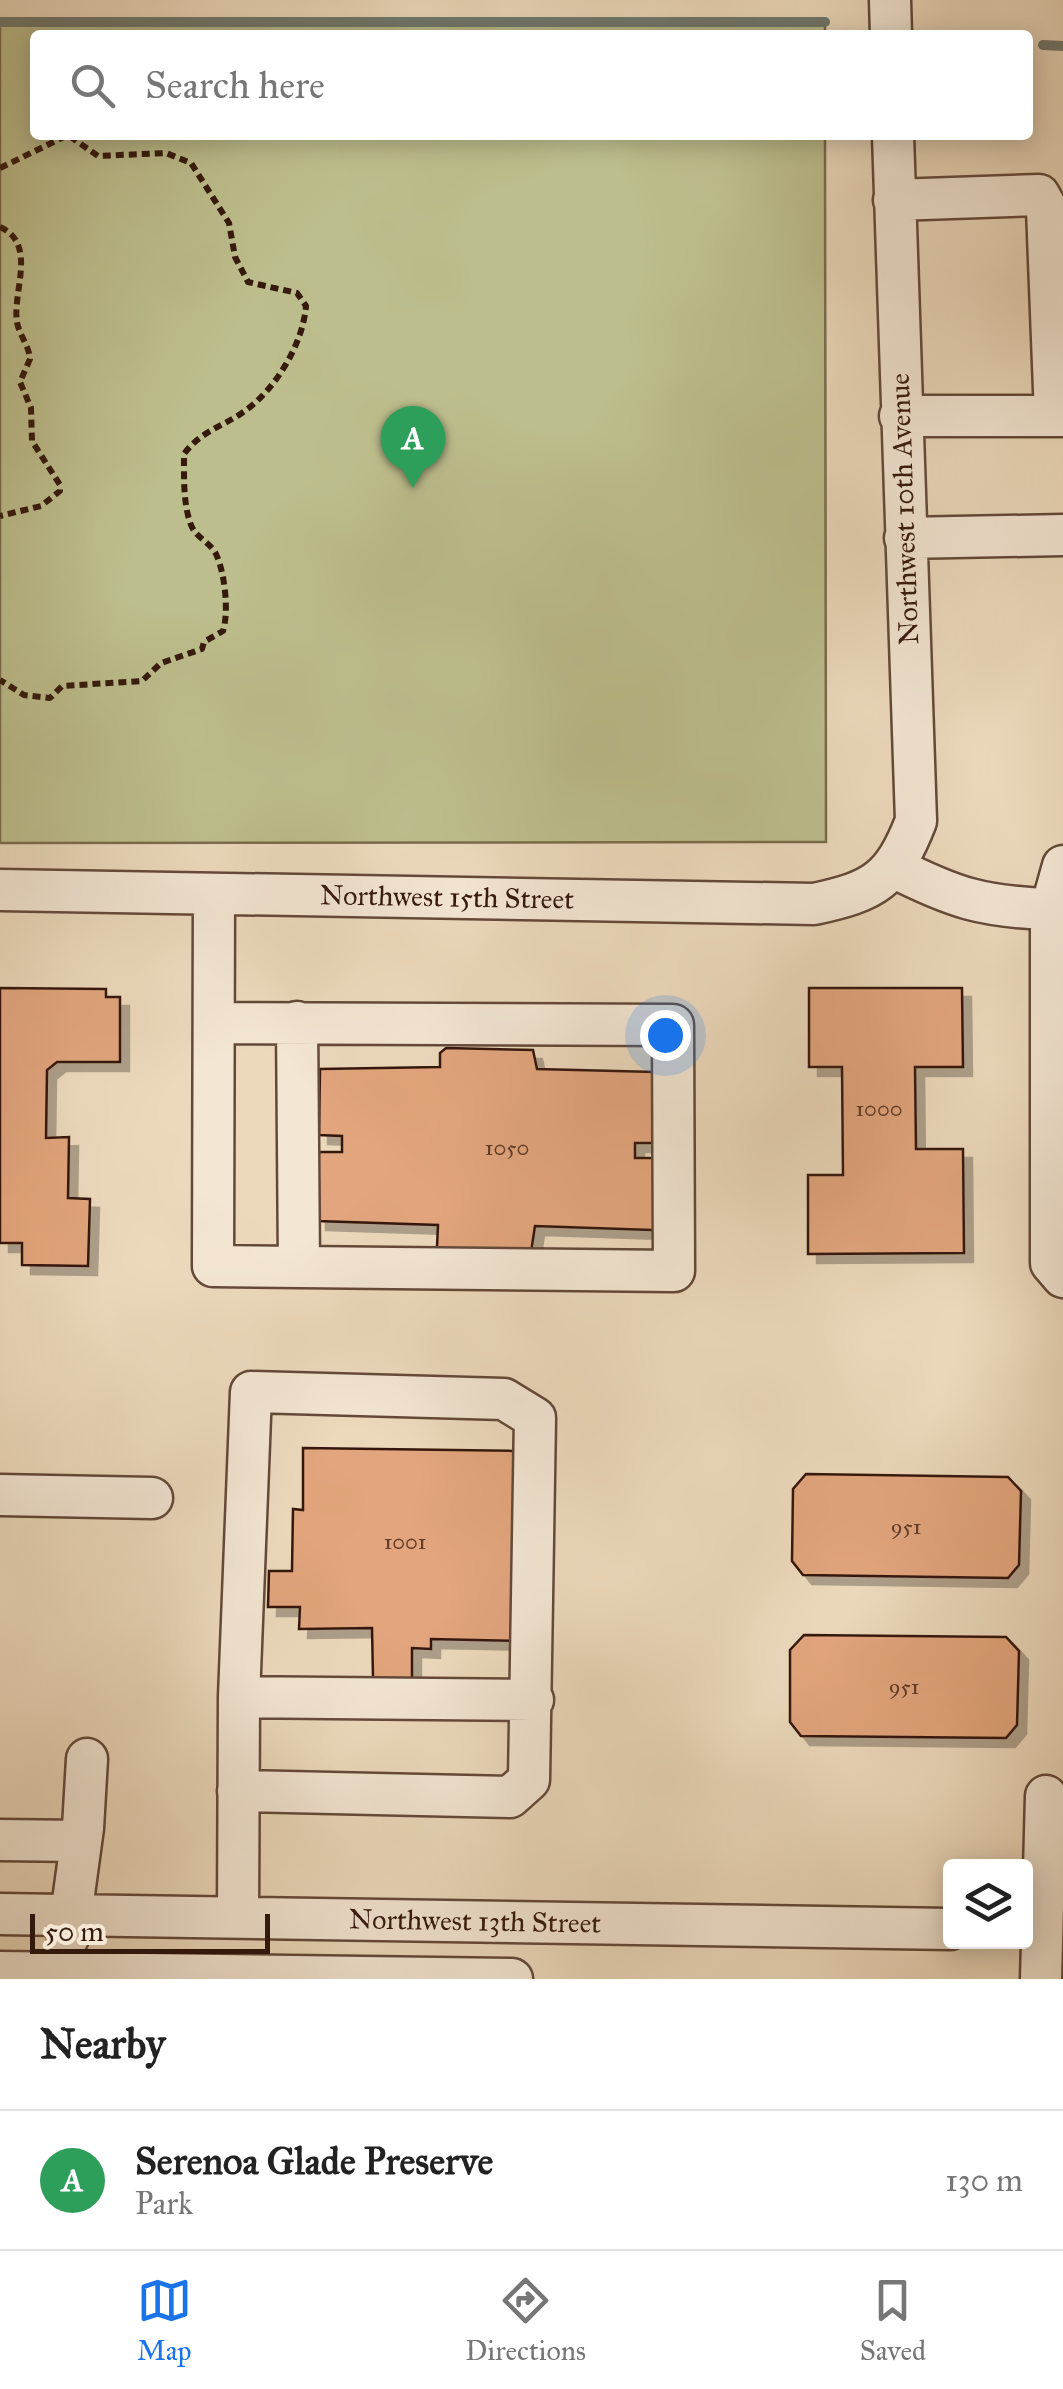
<!DOCTYPE html>
<style>
:root{--surface:#fff;--page:#f6f6f6;--text:#222;--muted:#767676;--line:#e0e0e0;--accent:#1a73e8}
body{margin:0;font-family:"IM FELL Great Primer",serif;background:var(--page);color:var(--text)}
.controls{position:absolute;right:30px;bottom:30px;display:grid;overflow:hidden;border-radius:10px;box-shadow:0 5px 25px #0003}
.controls button{width:90px;height:90px;display:grid;place-items:center;padding:0;border:0;border-bottom:2px solid var(--line);background:var(--surface);color:var(--text);font:50px sans-serif}
.scale{position:absolute;left:30px;bottom:25px;width:240px;box-sizing:border-box;padding-left:10px;border:5px solid #35190d;border-top:0;font-size:28px;line-height:35px;white-space:nowrap;color:#35190d;-webkit-text-stroke:8px #f3e6d3;paint-order:stroke}
.you{position:absolute;left:665px;top:1035px;width:35px;height:35px;margin:-25px;border:8px solid #fff;border-radius:50%;background:#1a73e8;box-shadow:0 0 0 15px #1a73e833}
.badge{display:grid;place-items:center;width:65px;height:65px;border-radius:50%;background:var(--accent);color:#fff;font-size:32px;font-weight:700}
.pin{position:absolute;translate:-50% -82px;filter:drop-shadow(0 2px 5px #0008)}
.pin::after{content:'';position:absolute;top:52px;width:35px;height:30px;background:inherit;clip-path:polygon(0 0,100% 0,50% 100%)}
.list{margin:0;padding:0;list-style:none}
h2{display:flex;justify-content:space-between;align-items:center;height:130px;margin:0;padding:0 40px;font-size:42px}
h2 small{font-size:32px;font-weight:400;color:var(--muted)}
.list li{display:grid;grid-template-columns:65px 1fr auto;gap:30px;align-items:center;box-sizing:border-box;height:140px;padding:0 40px;border-top:2px solid var(--line)}
.list b{display:block;font-size:38px;white-space:nowrap}
.list p{margin:0;font-size:32px;white-space:nowrap;color:var(--muted)}
.list em{font-size:32px;font-style:normal;color:var(--muted)}
.icon{flex:none;width:55px;height:55px;fill:none;stroke:currentColor;stroke-width:2;stroke-linecap:round;stroke-linejoin:round}
.map{position:relative;flex:none;width:1063px;height:1979px;overflow:hidden}
.search{position:absolute;background:var(--surface);box-shadow:0 5px 25px #0003;left:30px;right:30px;top:30px;height:110px;display:flex;align-items:center;gap:25px;box-sizing:border-box;padding:0 35px;border-radius:10px;color:var(--muted);font-size:38px}
.sheet{height:270px;background:var(--surface)}
nav{display:flex;justify-content:space-around;align-items:center;box-sizing:border-box;height:140px;border-top:2px solid var(--line);background:var(--surface);font-size:28px;color:var(--muted)}
nav a{display:grid;justify-items:center;gap:5px}
nav .on{color:var(--accent)}
.map>svg:first-child{display:block}
.green{fill:#bdbe8d;stroke:#796c4d;stroke-width:2.5}
.lines{fill:none;stroke-linecap:round;stroke-linejoin:round}
.stream{stroke:#717a6f;stroke-width:10}
.building{fill:#e2a57d;stroke:#35190d;stroke-width:2.5;filter:url(#shadow)}
.minor-casing{stroke:#634939;stroke-width:45}
.path{stroke:#35190d;stroke-width:6;stroke-dasharray:8 5;stroke-linecap:butt}
.minor{stroke:#f3e6d3;stroke-width:40}
.labels{text-anchor:middle;dominant-baseline:central;stroke-width:8;stroke-linejoin:round;paint-order:stroke}
.number-label{font-size:22px;fill:#603c29}
.street-label{font-size:28px;fill:#35190d;stroke:#f3e6d3}
</style>
<div class="map">
<svg width="1063" height="1979" viewBox="0 0 1063 1979">
<defs>
<filter id="shadow"><feDropShadow dx="9" dy="9" stdDeviation="0" flood-color="#0004"/></filter>
</defs>
<rect width="100%" height="100%" fill="#ecd9bc"/>
<filter id="stains"><feTurbulence type="fractalNoise" baseFrequency=".002" numOctaves="4"/><feColorMatrix values="0 0 0 0 .2 0 0 0 0 .09 0 0 0 0 .02 0 0 0 .5 -.17"/></filter>
<radialGradient id="worn" r=".72"><stop offset=".6" stop-color="#630" stop-opacity="0"/><stop offset="1" stop-color="#630" stop-opacity=".3"/></radialGradient>
<!-- green -->
<path class="green" d="M0,21L825,22V35H35V135H825L826,842L0,843Z"/>
<g class="lines">
<!-- stream -->
<path class="stream" d="M0,22H825
M1043,45L1063,46"/>
</g>
<!-- building -->
<path class="building" d="M0,988L106,989V997H120V1062H57L47,1070L46,1138L69,1137L68,1198L90,1199L88,1266L22,1265V1243H0Z
M809,988H962L963,1067H915L916,1149H963L964,1253L808,1254V1175H843L842,1067H809Z
M446,1048L533,1050L537,1069L655,1072V1143H635V1158H655L658,1224L652,1230L535,1226L531,1252H443L437,1247L438,1225L317,1221V1156L320,1152H342V1136L319,1135L320,1069L440,1067V1053Z
M303,1448L520,1451L516,1641L431,1639V1649L412,1648V1680L373,1677L372,1628L299,1629L300,1607H268L269,1571H292L293,1509L303,1510Z
M806,1474L1008,1477L1021,1491L1019,1565L1008,1578L803,1575L792,1561L793,1489Z
M804,1635L1006,1637L1019,1651L1017,1725L1006,1738L801,1736L790,1722V1650Z"/>
<g class="lines">
<defs>
<path id="minor" d="M890,0L891,35
M894,200L1039,195L1047,209L1055,416
M900,416H1063
M905,538L1063,535
M893,867C954,898 983,907 1051,909V1263L1063,1277
M0,890L814,904C875,891 893,880 916,821L893,135
M214,894L213,1266L674,1271L673,1025L214,1023
M1051,909L1063,866
M297,1022L299,1267
M0,1495L152,1498
M239,1697L533,1700
M238,1791L510,1797L529,1780L535,1418L504,1399L251,1392L239,1697L238,1917
M0,1840L81,1841
M0,1914L950,1929
M68,1938L83,1828L87,1759
M0,1972L512,1979
M1041,1979L1046,1796"/>
</defs>
<!-- minor casing -->
<use href="#minor" class="minor-casing"/>
<!-- path -->
<path class="path" d="M0,168L68,135L98,156L166,153L191,163L229,223L235,257L248,282L297,293L306,306C303,344 275,391 242,413C221,427 200,432 184,454C184,477 183,504 191,525C196,538 210,542 216,554C225,573 229,612 223,631L204,642L202,649L161,663L142,681L62,686L50,698L24,695L0,680
M0,227C38,244 12,292 17,322C19,335 29,345 30,359L20,382L31,408L32,441L60,485V491L41,506L0,516"/>
<!-- minor -->
<use href="#minor" class="minor"/>
</g>
<g class="labels">
<!-- number labels -->
<g class="number-label">
<text x="879" y="1108">1000</text>
<text x="507" y="1147">1050</text>
<text x="906" y="1526">951</text>
<text x="405" y="1541">1001</text>
<text x="904" y="1686">951</text>
</g>
<!-- street labels -->
<g class="street-label">
<text transform="translate(904 509) rotate(-92)">Northwest 10th Avenue</text>
<text transform="translate(447 897) rotate(1)">Northwest 15th Street</text>
<text transform="translate(475 1921) rotate(1)">Northwest 13th Street</text>
</g>
</g>
<rect width="100%" height="100%" filter="url(#stains)"/>
<rect width="100%" height="100%" fill="url(#worn)"/>
</svg>
<div class="controls">
<button><svg class="icon" aria-label="layers" viewBox="0 0 24 24"><path d="M12 4l9 5-9 5-9-5zM3 14l9 5 9-5"/></svg></button>
</div>
<div class="scale">50 m</div>
<div class="you"></div>
<div class="pin badge" style="left:413px;top:488px;background:#2e9e5b">A</div>
<div class="search"><svg class="icon" aria-label="search" viewBox="0 0 24 24"><circle cx="10" cy="10" r="6"/><path d="M15 15l6 6"/></svg>Search here</div>
</div>
<section class="sheet">
<h2>Nearby<small></small></h2>
<ul class="list">
<li><span class="badge" style="background:#2e9e5b">A</span><div><b>Serenoa Glade Preserve</b><p>Park</p></div><em>130 m</em></li>
</ul>
</section>
<nav>
<a class="on"><svg class="icon" aria-label="map" viewBox="0 0 24 24"><path d="M3 6l6-2 6 2 6-2v14l-6 2-6-2-6 2zM9 4v14M15 6v14"/></svg>Map</a>
<a><svg class="icon" aria-label="directions" viewBox="0 0 24 24"><path d="M12 3l9 9-9 9-9-9zM9 14v-3h6M13 9l2 2-2 2"/></svg>Directions</a>
<a><svg class="icon" aria-label="saved" viewBox="0 0 24 24"><path d="M7 4h10v16l-5-4-5 4z"/></svg>Saved</a>
</nav>
